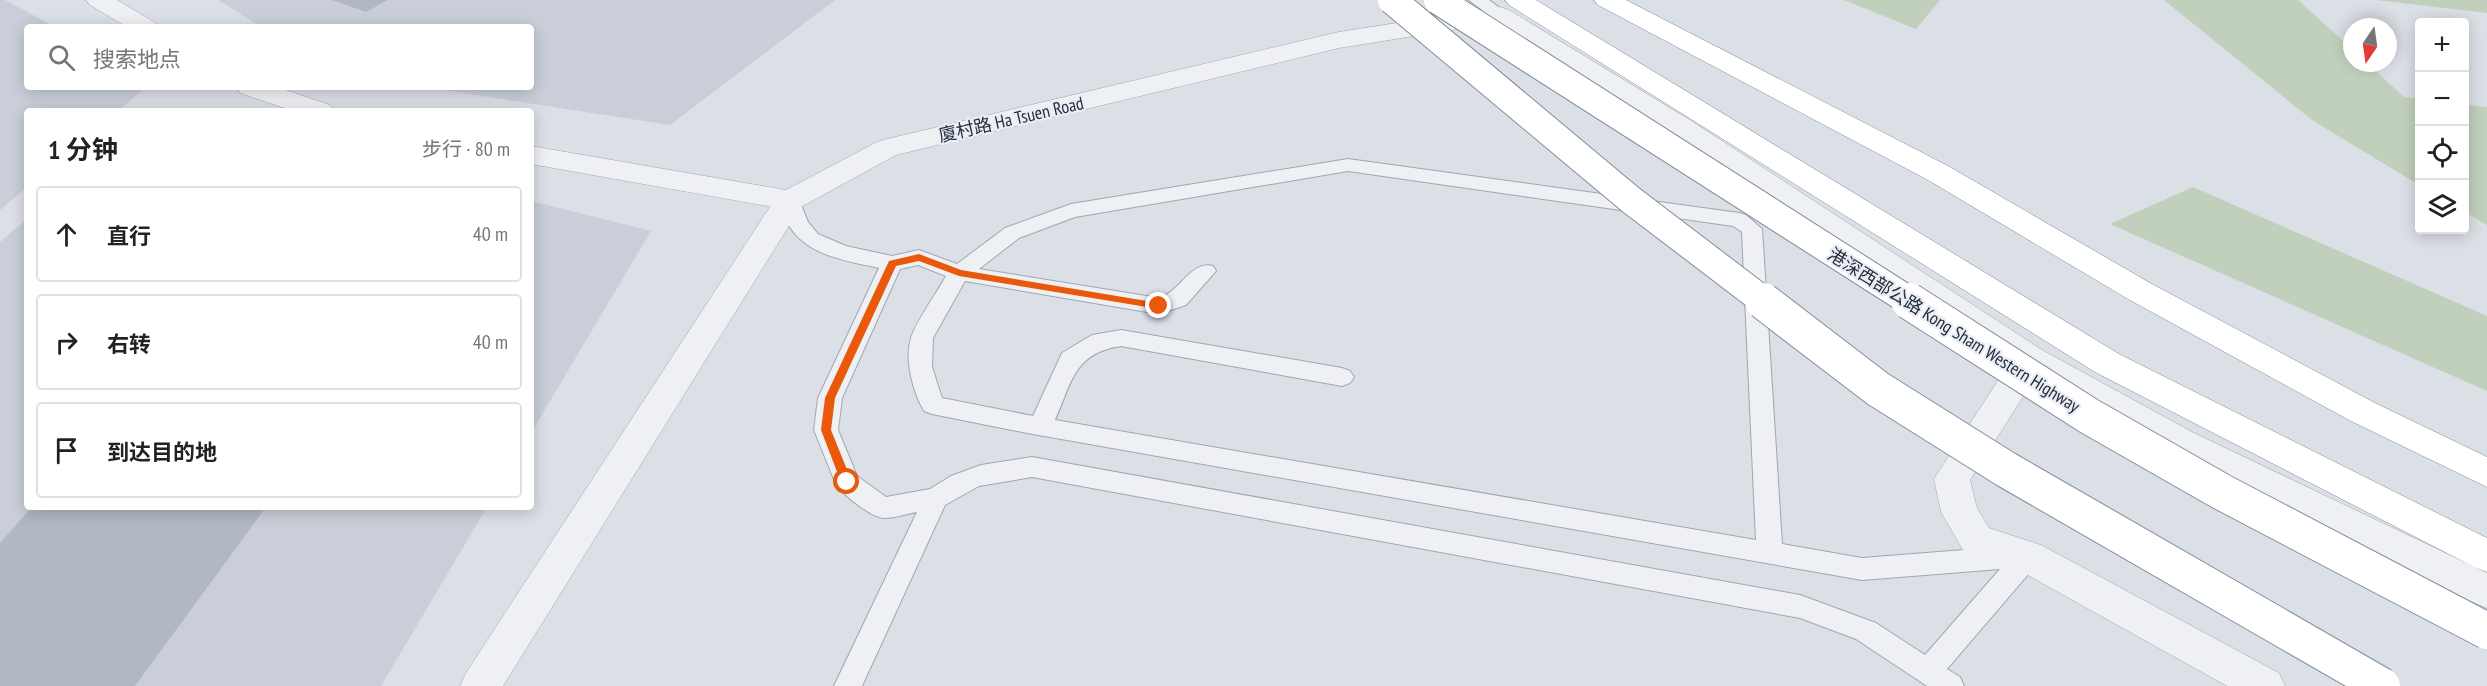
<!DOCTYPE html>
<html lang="zh">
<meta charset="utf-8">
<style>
:root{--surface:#fff;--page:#f6f6f6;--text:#222;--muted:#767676;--line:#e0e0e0}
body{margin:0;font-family:"PT Sans Narrow","Noto Sans SC",sans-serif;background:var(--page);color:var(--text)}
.controls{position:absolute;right:18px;top:18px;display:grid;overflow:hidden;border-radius:6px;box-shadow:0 3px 15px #0003}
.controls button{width:54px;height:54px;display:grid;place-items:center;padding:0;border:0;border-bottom:2px solid var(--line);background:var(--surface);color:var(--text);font:30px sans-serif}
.compass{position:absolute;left:2343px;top:18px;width:54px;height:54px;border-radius:50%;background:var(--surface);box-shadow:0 3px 15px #0003;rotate:193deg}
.stop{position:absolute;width:18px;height:18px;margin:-14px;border:4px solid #ea580c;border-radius:50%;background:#fff}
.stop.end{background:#ea580c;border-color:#fff;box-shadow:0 2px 6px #0008}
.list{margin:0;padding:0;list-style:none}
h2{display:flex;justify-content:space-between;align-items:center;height:78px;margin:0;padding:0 24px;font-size:26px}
h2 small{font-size:20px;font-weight:400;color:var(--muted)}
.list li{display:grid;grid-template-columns:39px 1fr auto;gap:18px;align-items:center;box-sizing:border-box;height:96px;margin:0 12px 12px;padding:0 12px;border:2px solid var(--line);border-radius:6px}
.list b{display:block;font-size:22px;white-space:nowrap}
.list em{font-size:20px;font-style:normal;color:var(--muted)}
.icon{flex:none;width:33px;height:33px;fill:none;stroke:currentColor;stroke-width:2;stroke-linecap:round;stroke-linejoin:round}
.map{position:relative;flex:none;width:2487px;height:686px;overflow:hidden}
.search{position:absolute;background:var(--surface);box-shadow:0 3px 15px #0003;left:24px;top:24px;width:510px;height:66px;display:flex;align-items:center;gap:15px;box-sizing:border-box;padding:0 21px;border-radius:6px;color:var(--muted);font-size:22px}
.panel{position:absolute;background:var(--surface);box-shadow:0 3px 15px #0003;left:24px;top:108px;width:510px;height:402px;border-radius:6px}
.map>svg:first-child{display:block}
.built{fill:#c9ced8}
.green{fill:#c0d0bc}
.building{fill:#b2b8c3}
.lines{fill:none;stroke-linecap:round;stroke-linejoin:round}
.service-casing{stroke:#a0a6b0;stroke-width:2}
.minor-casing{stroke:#a0a6b0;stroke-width:1}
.tertiary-casing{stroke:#a0a6b0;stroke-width:1}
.motorway-casing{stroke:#828c9d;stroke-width:1}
.service{fill:#eef0f4;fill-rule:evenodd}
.minor{fill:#eef0f4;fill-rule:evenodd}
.tertiary{fill:#eef0f4;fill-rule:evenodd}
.motorway{fill:#fff;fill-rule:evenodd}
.motorway-bridge-far1-casing{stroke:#828c9d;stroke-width:30;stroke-linecap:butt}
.motorway-bridge-casing{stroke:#828c9d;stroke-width:38;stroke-linecap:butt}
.motorway-bridge-far1{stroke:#fff;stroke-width:28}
.motorway-bridge{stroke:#fff;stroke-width:36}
.route{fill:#ea580c}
.labels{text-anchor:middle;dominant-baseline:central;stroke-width:4.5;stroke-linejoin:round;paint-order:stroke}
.street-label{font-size:18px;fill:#242d3d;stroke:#eaeef4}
</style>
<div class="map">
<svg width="2487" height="686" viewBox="0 0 2487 686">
<rect width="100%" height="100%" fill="#dbdfe6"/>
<!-- built -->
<path class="built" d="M0,0H5L55,27H27V87H146L118,111H27V187L0,210Z
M218,0H835L670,125L424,87H531V27H261Z
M531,201L651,231L531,433Z
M27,219V507H487L381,686H0V242Z"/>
<!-- green -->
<path class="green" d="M1844,0H1940L1916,29Z
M2164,0H2298L2352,49V63H2367L2404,97L2419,99V185L2312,120Z
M2376,0H2487V13Z
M2464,105L2487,107V225L2465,212Z
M2193,187L2487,316V391L2110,224Z"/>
<!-- building -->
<path class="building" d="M332,0H388L366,12Z
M32,507H266L135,686H0V543Z"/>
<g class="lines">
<defs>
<path id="service" d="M1469,0H1489L1509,15L1506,19H1494Z
M1348,159L1739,213L1746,215L1762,229L1782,544L1862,558L2028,545L2037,548L2041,556L2037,564L1947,669L1960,677L1964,686H1927L1856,639L1800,618L1032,477L979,486L945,505L862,686H834L917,512C906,514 895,518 884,518C872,518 840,493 835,482L814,430L818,398L879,268C848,261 808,256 790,227C785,219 783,209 780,200L783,195L790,193L797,195L808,222L818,234L846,246L892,256L919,250L957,264L1005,228L1071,204ZM1348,171L1733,226L1742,232L1756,540L1055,420C1072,382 1074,353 1121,346L1342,386L1350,383L1354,377L1350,371L1342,368L1121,330L1092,335L1062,353L1033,416L942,398L932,367L933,338L965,281L1159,314L1186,305L1216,271L1213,266C1191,260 1180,292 1159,298L979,269L1019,238L1075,217ZM918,265L946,276C938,291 915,323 911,338C904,359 913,392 924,411L932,414L1027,433L1862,580L2000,569L1925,655L1876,623L1800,595L1032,457L981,465L951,476L930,489L886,497L857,476L838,430L842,398L900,269Z"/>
<path id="minor" d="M790,190L801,193L805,200L503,686H460L466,673L779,193Z
M2030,347L2042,350L2047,359L1970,480L1977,508L1989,528L2041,545L2279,673L2285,686H2227L2015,568L1963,550L1941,512L1934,479L2018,350Z"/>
<path id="tertiary" d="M86,0H117L154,22L158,27H127L90,5Z
M1500,7L1509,10L1693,122L2042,350L2192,432L2487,573V608L2441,589L2168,452L2018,368L1673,134L1496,23L1339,48L896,155L801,207L790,210L531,164V146L786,190L877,142L887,139L1339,32Z
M236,87H277L330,105L334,111H293L240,93Z"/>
<path id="motorway" d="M1505,0H1536L2119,354L2487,538V572L2474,567L2095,372L1509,5Z
M1594,0H1626L1948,166L2150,283L2375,403L2487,457V487L2351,421L2128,299L1928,180L1598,5Z"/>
</defs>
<!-- service casing -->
<use href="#service" class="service-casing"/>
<!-- minor casing -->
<use href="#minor" class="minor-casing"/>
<!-- tertiary casing -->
<use href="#tertiary" class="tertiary-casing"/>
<!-- motorway casing -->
<use href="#motorway" class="motorway-casing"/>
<!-- service -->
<use href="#service" class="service"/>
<!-- minor -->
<use href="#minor" class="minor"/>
<!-- tertiary -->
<use href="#tertiary" class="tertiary"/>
<!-- motorway -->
<use href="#motorway" class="motorway"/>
<defs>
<path id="motorway-bridge-far1" d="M1392,0L1631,200L1765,302
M1438,0L1911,302"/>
<path id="motorway-bridge" d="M1763,301L1878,389L2007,470L2382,686
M1909,301L2089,416L2222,492L2487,631"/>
</defs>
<!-- motorway-bridge-far1 casing -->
<use href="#motorway-bridge-far1" class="motorway-bridge-far1-casing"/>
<!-- motorway-bridge casing -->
<use href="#motorway-bridge" class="motorway-bridge-casing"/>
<!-- motorway-bridge-far1 -->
<use href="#motorway-bridge-far1" class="motorway-bridge-far1"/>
<!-- motorway-bridge -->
<use href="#motorway-bridge" class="motorway-bridge"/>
</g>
<!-- route -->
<path class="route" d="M919,254L961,270L1159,303L1164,306L1159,309L959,276L919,261L896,266L835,398L831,430L852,482L847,486L841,482L821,430L825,398L889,261Z"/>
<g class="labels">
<!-- street labels -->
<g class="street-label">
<text transform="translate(1011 119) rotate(-13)">廈村路 Ha Tsuen Road</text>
<text transform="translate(1954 330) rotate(32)">港深西部公路 Kong Sham Western Highway</text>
</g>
</g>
</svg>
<div class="controls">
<button>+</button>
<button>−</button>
<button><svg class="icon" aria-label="locate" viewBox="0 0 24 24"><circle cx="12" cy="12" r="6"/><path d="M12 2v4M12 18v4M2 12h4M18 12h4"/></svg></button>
<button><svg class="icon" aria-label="layers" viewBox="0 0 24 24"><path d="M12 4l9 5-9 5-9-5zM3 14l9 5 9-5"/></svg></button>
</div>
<svg class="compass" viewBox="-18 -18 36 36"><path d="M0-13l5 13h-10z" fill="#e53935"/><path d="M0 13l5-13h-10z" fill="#767676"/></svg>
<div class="stop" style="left:847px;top:482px"></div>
<div class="stop end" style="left:1159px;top:306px"></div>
<div class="search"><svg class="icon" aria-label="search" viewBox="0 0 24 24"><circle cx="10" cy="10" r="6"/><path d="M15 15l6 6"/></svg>搜索地点</div>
<section class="panel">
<h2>1 分钟<small>步行 · 80 m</small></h2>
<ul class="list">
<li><svg class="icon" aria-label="ahead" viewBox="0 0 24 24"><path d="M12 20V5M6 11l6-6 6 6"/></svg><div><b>直行</b></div><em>40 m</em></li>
<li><svg class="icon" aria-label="right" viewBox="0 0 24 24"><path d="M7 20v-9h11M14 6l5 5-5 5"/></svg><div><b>右转</b></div><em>40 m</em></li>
<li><svg class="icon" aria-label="arrive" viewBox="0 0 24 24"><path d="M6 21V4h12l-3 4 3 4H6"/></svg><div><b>到达目的地</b></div></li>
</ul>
</section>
</div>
